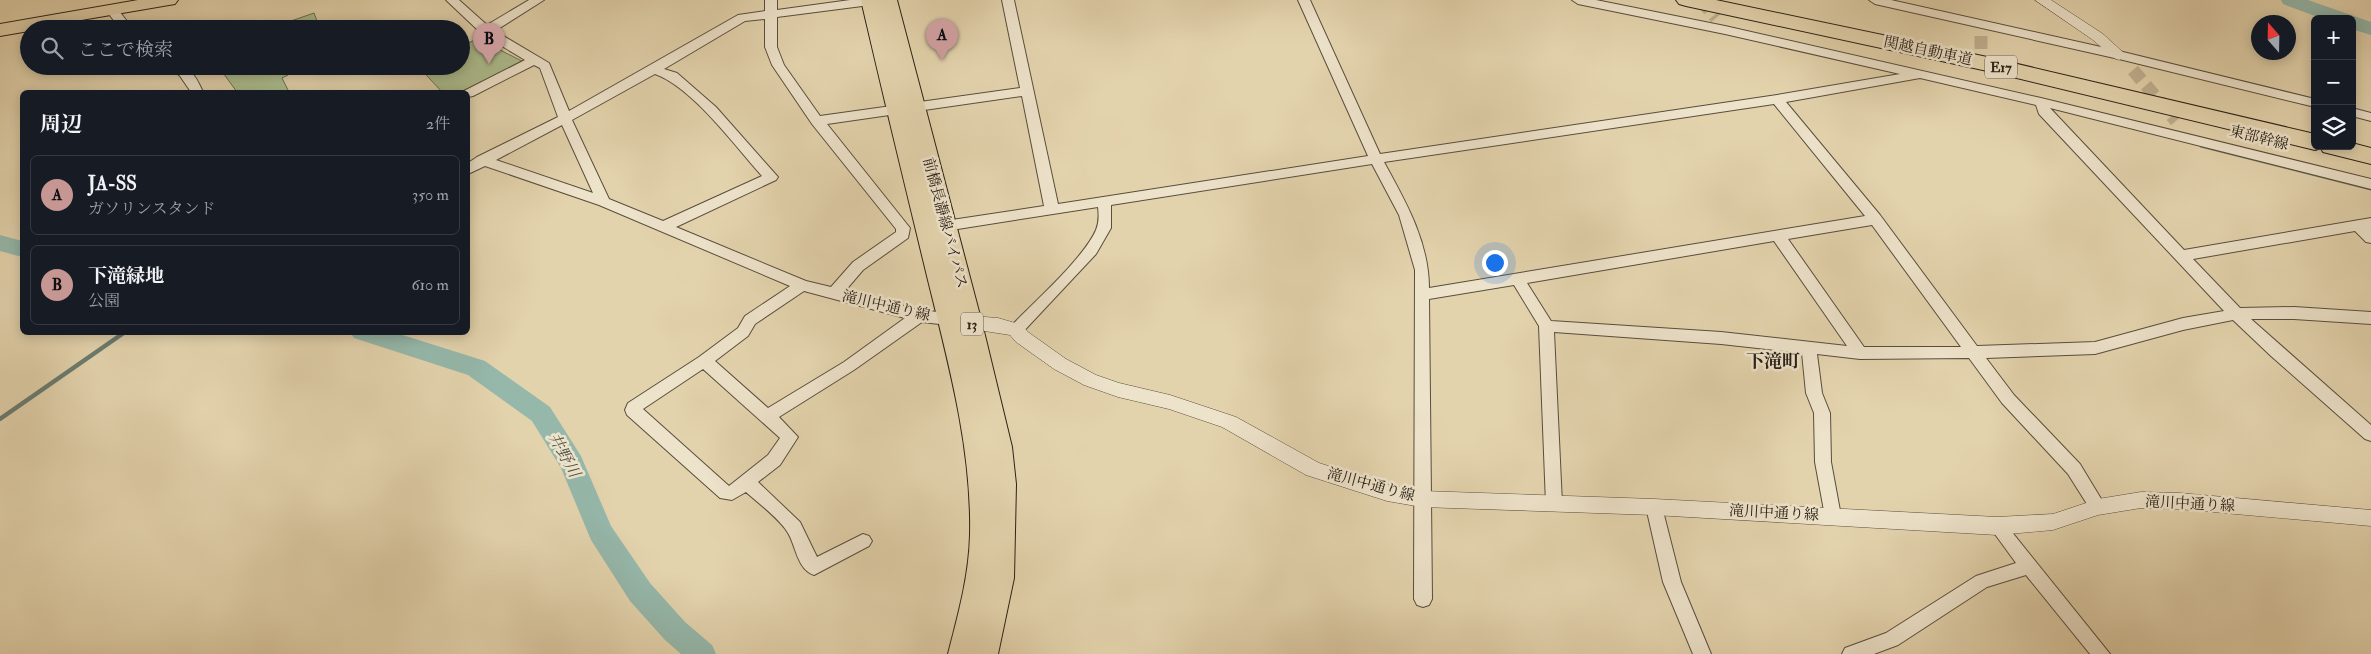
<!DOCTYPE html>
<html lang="ja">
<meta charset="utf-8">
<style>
:root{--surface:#171b24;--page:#242831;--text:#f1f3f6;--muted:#9ea1a6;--line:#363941;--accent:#c59692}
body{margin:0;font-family:"IM FELL Double Pica","Noto Serif JP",serif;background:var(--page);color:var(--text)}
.controls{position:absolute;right:15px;top:15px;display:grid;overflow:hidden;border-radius:8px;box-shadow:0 2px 12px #0003}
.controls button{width:45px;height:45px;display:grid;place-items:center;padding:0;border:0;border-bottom:1px solid var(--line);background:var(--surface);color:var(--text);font:25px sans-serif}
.compass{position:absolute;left:2251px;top:15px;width:45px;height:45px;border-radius:50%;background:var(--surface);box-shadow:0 2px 12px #0003;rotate:340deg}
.you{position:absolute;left:1494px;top:262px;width:18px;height:18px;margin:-12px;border:4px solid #fff;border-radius:50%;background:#1a73e8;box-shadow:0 0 0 8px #1a73e833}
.badge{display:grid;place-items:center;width:32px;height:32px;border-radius:50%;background:var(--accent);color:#111;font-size:16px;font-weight:700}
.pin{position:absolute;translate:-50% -41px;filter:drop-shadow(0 1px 2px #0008)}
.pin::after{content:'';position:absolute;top:26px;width:18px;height:15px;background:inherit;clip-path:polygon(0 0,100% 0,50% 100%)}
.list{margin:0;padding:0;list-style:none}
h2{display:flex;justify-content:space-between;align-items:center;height:65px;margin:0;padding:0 20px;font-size:21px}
h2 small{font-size:16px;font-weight:400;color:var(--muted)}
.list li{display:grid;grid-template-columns:32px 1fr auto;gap:15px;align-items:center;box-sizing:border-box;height:80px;margin:0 10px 10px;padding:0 10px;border:1px solid var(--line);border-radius:8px}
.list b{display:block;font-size:19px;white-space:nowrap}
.list p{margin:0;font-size:16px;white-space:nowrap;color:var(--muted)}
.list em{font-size:16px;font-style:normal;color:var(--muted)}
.icon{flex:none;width:28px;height:28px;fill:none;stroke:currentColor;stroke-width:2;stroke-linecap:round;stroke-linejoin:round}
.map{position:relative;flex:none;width:2371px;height:654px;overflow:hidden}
.search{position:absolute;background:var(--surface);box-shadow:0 2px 12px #0003;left:20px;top:20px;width:450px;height:55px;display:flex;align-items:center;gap:12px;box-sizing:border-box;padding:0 18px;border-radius:28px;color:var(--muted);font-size:19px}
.panel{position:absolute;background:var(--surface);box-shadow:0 2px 12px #0003;left:20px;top:90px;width:450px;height:245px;border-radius:8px}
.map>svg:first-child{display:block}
.green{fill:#adbe8f;stroke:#6c7052}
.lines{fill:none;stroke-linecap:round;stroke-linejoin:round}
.stream-far1{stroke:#6a7c6f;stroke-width:3}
.stream{stroke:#6a7c6f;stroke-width:4.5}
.river{fill:#95b8ab;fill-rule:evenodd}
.minor-tunnel{stroke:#beaf8f;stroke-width:13;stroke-dasharray:13 7;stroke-linecap:butt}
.minor-casing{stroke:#584e3c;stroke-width:2}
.tertiary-casing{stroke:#584e3c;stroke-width:1}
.primary-casing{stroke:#2a2116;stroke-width:2}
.motorway-casing{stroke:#2a2116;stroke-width:2}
.minor{fill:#ede2ca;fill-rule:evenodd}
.tertiary{fill:#ede2ca;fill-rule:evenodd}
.primary{fill:#e3d3ad;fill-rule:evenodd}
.motorway{fill:#e3d3ad;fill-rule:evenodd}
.labels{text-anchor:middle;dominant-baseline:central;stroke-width:5;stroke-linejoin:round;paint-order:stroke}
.shield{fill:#ede2ca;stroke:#645b4c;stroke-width:1}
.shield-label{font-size:14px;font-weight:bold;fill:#2a2116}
.street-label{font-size:15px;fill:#2a2116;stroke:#ede2ca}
.water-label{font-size:16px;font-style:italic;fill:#4a4e43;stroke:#ede2ca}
.quarter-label{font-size:18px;font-weight:bold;fill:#2a2116;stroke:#ede2ca}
</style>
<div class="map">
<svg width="2371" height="654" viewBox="0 0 2371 654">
<rect width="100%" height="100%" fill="#e3d3ad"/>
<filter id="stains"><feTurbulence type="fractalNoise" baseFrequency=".004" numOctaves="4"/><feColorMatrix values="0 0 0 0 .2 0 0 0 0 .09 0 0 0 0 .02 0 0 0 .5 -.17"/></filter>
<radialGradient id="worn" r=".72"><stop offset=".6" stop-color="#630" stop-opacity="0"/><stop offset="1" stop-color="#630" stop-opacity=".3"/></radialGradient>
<!-- green -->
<path class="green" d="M314,13L320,29H268Z
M480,38L488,44L522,61L461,92H442L418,66H461V46Z
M218,66H283L288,75L282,78L289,92H237Z"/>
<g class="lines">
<!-- stream-far1 -->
<path class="stream-far1" d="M2201,146L2371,189"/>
<!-- stream -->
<path class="stream" d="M0,419L125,332"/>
<!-- river -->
<path class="river" d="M2281,0H2308L2371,22V35L2352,29V19H2323L2283,4Z
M0,235L22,241V257L0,251Z
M350,332H393L485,361L550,407L581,456L611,526L650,583L685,622L712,645L716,654H681L665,640L630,601L591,540L561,468L532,421L468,375L354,338Z"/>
<!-- minor-tunnel -->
<path class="minor-tunnel" d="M1701,0L1716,18
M1981,36V76
M2133,70L2176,121"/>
<defs>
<path id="minor" d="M446,0H459L487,25L529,0H544L495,31L549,63L569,111L738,15L765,11V0H777V10L850,0H875L874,4L870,5L777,17V47L784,65L820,116L1020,88L1002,0H1014L1058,204L1368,156L1298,0H1310L1380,154L1777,95L1900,74L1725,34L1578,4L1572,0H1596L1725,26L2041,98L2371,179V189L2050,108L2184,250L2371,218V243L2366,242L2355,231L2193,259L2240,308L2294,307L2371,312V324L2294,319H2251L2371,425V441L2365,439L2271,356L2233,320L2183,330L2095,354L1986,358L2014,395L2080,464L2106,507L2104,512L2098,514L2092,512L2068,474L2002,403L1969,358L1860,359L1817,354L1822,393L1830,413L1831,462L1841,516L1839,521L1833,523L1827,521L1825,516L1815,462L1814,413L1806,393L1802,353L1721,344L1554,332L1562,504L1560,509L1554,511L1548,509L1546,504L1539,326L1514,285L1429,299L1432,599L1429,605L1423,607L1417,605L1414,599L1415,270L1399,215L1372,164L1111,205V228L1096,254L1021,334L1016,336L1011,334L1008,330L1011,326C1033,303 1084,258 1096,230C1099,223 1099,215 1098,207L945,231L940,230L938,226L940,222L945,221L1044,206L1022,96L827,124L910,228L908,238L863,270L845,291L919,310L957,314L962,316L964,320L962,324L957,326L922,322L854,370L779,417L798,437L780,465L758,482L800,522L817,557L863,534L869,536L872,541L869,546L814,575C797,569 796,546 788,533C780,519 758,503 746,492L732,500L720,498L627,415L625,410L628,403L699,357L738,328L745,316L790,286L599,205L485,166L468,174V163L477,157L558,117L540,68L534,65L473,96L468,97V92H462L525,60L482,34ZM765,19V47L772,65L812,124L896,229V232L853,262L831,287L806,281L676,227L776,180L778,177L716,107L677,73L664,69L745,21ZM655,74C692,87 735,146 762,176L663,221L609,199L572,120ZM1920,78L2036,105L2039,114L2224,311L2183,318L2095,342L1977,346L1880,215L1786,102ZM1774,104L1865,216L1429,288C1429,242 1406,202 1384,162ZM562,125L593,193L496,160ZM1872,225L1961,347H1864L1788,239ZM1774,241L1847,346L1721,332L1551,321L1527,283ZM804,291L905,318L844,362L768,408L715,361L748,336L755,324ZM703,369L780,438L768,455L729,486L643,409Z
M1869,0H1891L2119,51L2315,99V107L2119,59L1875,4Z
M112,6L116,7L133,29H120L106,10Z
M169,66C190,66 195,74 203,92H191L180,76Z
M2352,108L2371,113V121L2352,116Z
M1654,500L1660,502L1662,507L1681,582L1711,654H1693L1663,582L1646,507L1648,502Z
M1997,519L2003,521L2110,654H2090L2026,575L1987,587L1898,645L1874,654H1842L1845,648L1886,633L1976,576L2016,563L1989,526L1991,521Z"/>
<path id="tertiary" d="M2035,0H2051L2103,34L2126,55L2119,60L2114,58L2093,40Z
M971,316L998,318L1022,325L1028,332L1066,359L1096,375L1119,383L1170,395L1236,417L1319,463L1387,485L1422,491L1654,499L1997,517L2053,514L2098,499L2141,492L2179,493L2371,510V526L2179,509L2141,508L2098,515L2053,530L1997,535L1654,515L1422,507L1387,501L1306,475L1222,427L1169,409L1118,397L1084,385L1054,369L1016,342L1010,335L965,328L962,323L965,318Z"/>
<path id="primary" d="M138,0H178L175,4L169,5L29,29V31L0,36V24Z
M861,0H879L898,75L879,0H897L982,323L1012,447L1016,484L1014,578L998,654H948C958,615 969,576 970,535C972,446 947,358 926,272C904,181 882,91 861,0Z"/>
<path id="motorway" d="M1676,0H1716L1992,58L2315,134V146H2352V143L2371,148V164L2323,152L2321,148L2315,150L1992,72L1686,6L1679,4Z"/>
</defs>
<!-- minor casing -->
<use href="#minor" class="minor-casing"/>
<!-- tertiary casing -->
<use href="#tertiary" class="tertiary-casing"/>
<!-- primary casing -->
<use href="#primary" class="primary-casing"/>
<!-- motorway casing -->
<use href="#motorway" class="motorway-casing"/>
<!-- minor -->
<use href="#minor" class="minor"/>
<!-- tertiary -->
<use href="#tertiary" class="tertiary"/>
<!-- primary -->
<use href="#primary" class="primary"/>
<!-- motorway -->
<use href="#motorway" class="motorway"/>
</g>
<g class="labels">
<!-- shield labels -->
<g class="shield">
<rect x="1985" y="55.5" width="32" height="23" rx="4"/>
<rect x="961" y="312.5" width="22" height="23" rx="4"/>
</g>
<g class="shield-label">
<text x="2001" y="67">E17</text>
<text x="972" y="324">13</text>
</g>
<!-- street labels -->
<g class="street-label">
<text transform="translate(1928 51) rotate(12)">関越自動車道</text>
<text transform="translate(2259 138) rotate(14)">東部幹線</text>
<text transform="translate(945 223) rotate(75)">前橋長瀞線バイパス</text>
<text transform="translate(886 306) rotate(13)">滝川中通り線</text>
<text transform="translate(1371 485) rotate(15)">滝川中通り線</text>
<text transform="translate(2190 504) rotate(3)">滝川中通り線</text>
<text transform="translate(1774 513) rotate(3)">滝川中通り線</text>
</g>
<!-- water labels -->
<g class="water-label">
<text transform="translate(564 455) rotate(61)">井野川</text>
</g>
<!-- quarter labels -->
<g class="quarter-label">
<text x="1773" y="361">下滝町</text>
</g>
</g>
<rect width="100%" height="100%" filter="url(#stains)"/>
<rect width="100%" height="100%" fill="url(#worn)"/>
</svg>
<div class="controls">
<button>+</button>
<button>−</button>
<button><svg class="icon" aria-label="layers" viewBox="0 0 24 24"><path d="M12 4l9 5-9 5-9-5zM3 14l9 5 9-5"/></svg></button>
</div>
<svg class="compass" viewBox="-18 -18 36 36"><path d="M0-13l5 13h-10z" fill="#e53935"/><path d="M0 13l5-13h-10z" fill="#9ea1a6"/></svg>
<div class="you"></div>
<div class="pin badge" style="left:942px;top:60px">A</div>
<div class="pin badge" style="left:489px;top:64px">B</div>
<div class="search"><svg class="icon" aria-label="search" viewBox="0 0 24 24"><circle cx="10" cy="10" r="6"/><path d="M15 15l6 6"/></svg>ここで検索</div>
<section class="panel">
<h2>周辺<small>2件</small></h2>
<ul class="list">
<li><span class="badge">A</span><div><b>JA-SS</b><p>ガソリンスタンド</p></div><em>350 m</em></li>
<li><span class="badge">B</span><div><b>下滝緑地</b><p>公園</p></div><em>610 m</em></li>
</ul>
</section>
</div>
